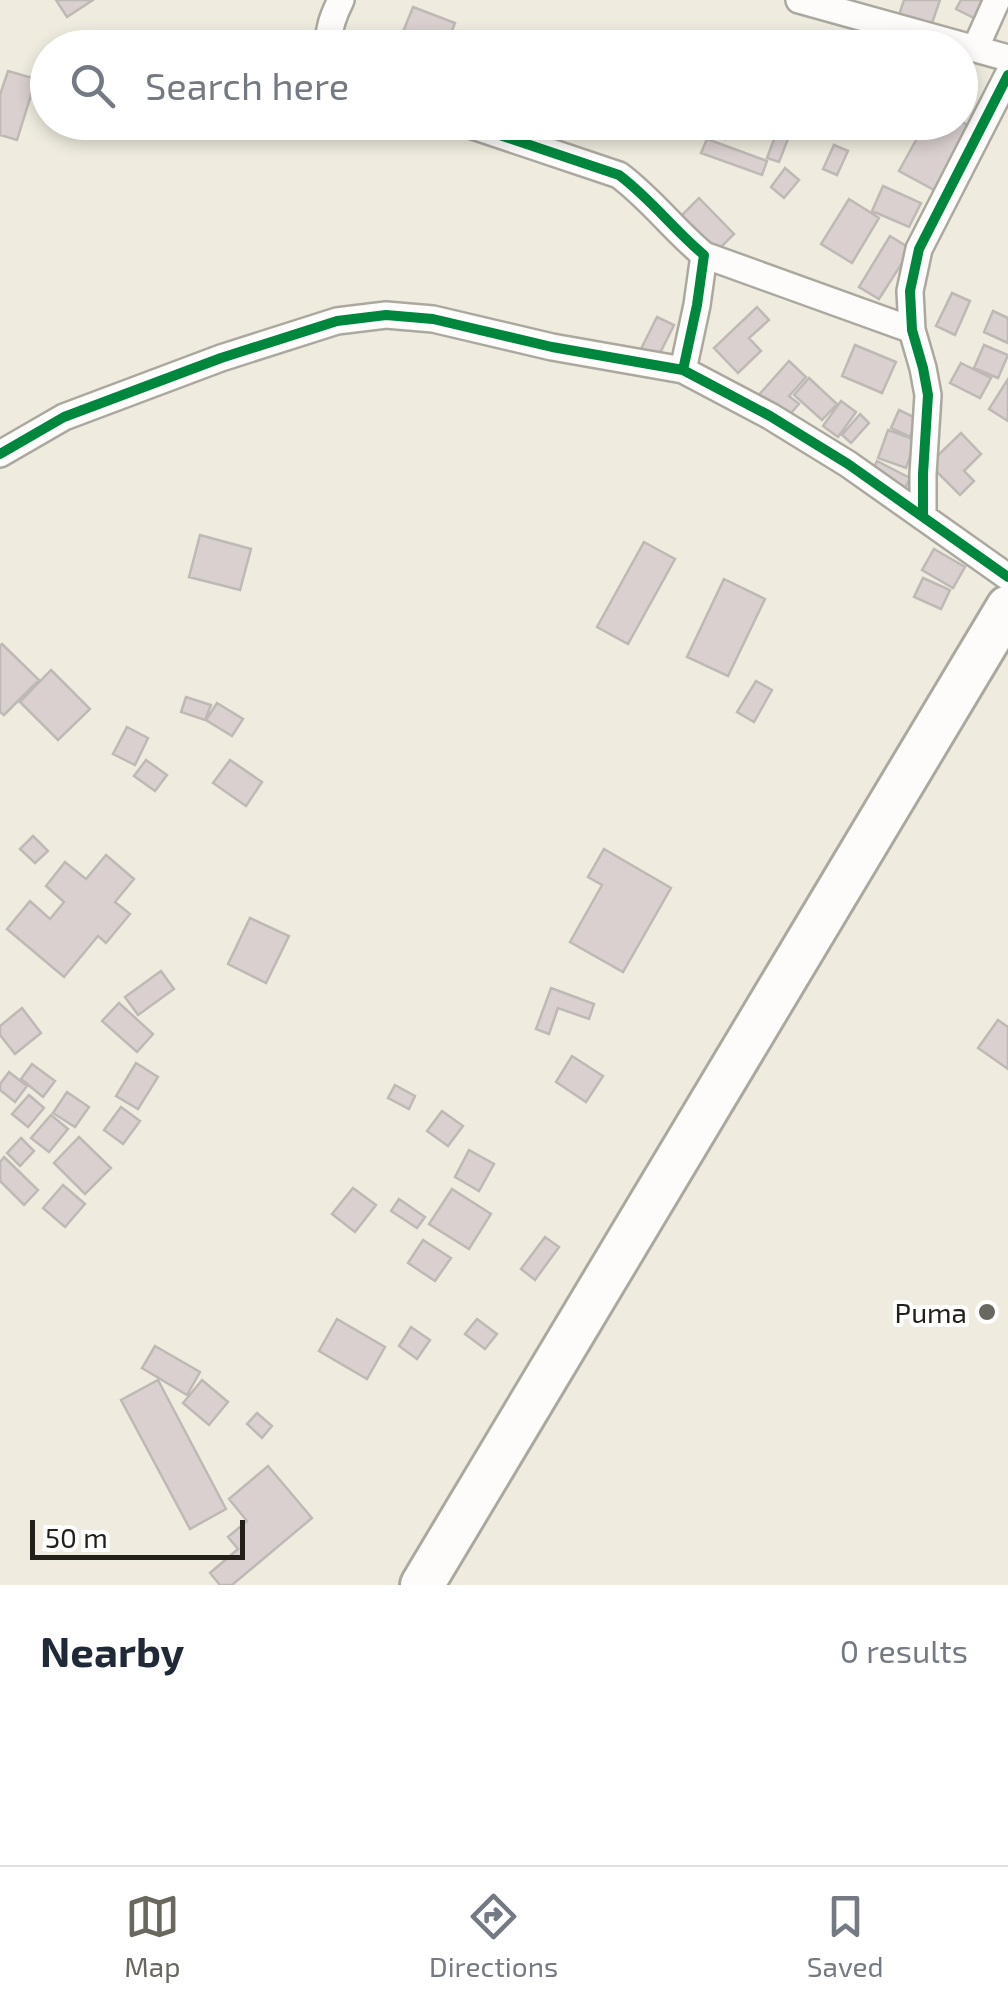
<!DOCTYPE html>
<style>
:root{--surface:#fff;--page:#f2f2f3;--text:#1f2937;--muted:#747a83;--line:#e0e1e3;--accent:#6a675e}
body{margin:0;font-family:"Exo 2",sans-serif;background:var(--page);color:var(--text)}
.scale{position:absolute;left:30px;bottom:25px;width:215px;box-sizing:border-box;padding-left:10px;border:5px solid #222018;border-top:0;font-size:28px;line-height:35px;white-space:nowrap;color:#222018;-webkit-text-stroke:8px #fff;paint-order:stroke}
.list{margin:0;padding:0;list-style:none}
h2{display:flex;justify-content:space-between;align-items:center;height:130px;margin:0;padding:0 40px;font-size:42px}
h2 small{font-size:32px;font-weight:400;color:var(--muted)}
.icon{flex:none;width:55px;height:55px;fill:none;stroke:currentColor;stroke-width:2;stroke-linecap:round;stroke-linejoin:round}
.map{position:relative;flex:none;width:1008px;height:1585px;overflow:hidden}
.search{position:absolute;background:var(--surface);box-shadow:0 5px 15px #0003;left:30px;right:30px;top:30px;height:110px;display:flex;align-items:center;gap:25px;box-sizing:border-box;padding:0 35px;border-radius:55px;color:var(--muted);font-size:38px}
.sheet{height:280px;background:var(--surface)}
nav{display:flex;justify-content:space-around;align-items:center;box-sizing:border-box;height:140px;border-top:2px solid var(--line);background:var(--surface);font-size:28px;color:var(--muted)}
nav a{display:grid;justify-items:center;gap:5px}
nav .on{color:var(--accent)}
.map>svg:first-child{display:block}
.building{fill:#d9d0cf;stroke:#beb9b5;stroke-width:2.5}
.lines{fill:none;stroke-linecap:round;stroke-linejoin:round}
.minor-casing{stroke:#aba99f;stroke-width:30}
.trunk-casing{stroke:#aba99f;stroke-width:48}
.minor{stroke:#fdfcfa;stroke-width:25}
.trunk{stroke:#fdfcfa;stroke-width:42}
.cycleway-casing{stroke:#fff;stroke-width:16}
.cycleway{stroke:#00873e;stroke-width:10}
.poi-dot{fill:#6a675e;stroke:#fff;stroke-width:4}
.labels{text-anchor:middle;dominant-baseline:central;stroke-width:8;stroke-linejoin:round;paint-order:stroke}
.poi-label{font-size:28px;fill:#222018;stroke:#fff;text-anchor:end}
</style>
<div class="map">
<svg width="1008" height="1585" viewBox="0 0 1008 1585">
<rect width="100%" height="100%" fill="#efecdf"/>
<!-- building -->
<path class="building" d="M56,0H93L67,17Z
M904,0H940L930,29L898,18Z
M961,0H999L986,24L956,9Z
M413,7L455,23L445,48H409L398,44Z
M8,71L36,79L17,140L0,135V95Z
M960,121L971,127L936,191L899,171L926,122Z
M709,122H735L725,139L706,128Z
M776,134L788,139L779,162L767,158Z
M707,139L767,161L762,175L701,153Z
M834,145L848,151L837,175L823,169Z
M834,145L848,151L837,175L823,169Z
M785,168L799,180L784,198L771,187Z
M883,186L921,203L909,227L872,211Z
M699,198L734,234L712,256L676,221Z
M849,199L879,218L852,263L821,244Z
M890,236L911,249L879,299L859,287Z
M952,293L970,301L955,335L936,326Z
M757,307L769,320L749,338L761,351L738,373L714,348Z
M993,311L1008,318V343L984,332Z
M657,317L674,325L650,373L633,365Z
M855,345L896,362L882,393L842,376Z
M855,345L896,362L882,393L842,376Z
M984,345L1008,355L998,378L974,368Z
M789,361L806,377L789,396L799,404L783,422L756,398Z
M961,363L991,378L980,398L950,383Z
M809,378L837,404L822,420L794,395Z
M1008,379V421L989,409Z
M841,401L856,412L838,437L823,426Z
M899,410L918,419L910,437L891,428Z
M899,410L918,419L910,437L891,428Z
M860,414L869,423L851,443L842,435Z
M888,430L916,440L906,468L878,458Z
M961,433L981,454L964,471L974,481L960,495L929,464Z
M877,461L910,478L904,491L871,474Z
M200,535L251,549L240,590L189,577Z
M644,542L675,559L628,644L597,627Z
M934,549L965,567L953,588L922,570Z
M923,578L950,590L941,609L914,597Z
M724,579L765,599L728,676L687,657Z
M2,644L39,680L4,715L0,712V646Z
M51,670L90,709L58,740L20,702Z
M756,681L772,690L754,722L737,712Z
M186,697L211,705L205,720L181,712Z
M217,703L243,719L232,736L206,720Z
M127,727L148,738L135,765L113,754Z
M146,760L167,775L155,791L134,776Z
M230,760L262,782L246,806L213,783Z
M33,836L48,851L35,863L20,849Z
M604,849L671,888L623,972L570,942L602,885L588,877Z
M106,855L134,879L115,902L130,914L106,943L98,936L64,977L7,929L30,901L50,919L64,902L46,886L65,862L86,879Z
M250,918L289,936L266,983L228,964Z
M161,971L174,989L138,1015L125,997Z
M551,988L594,1004L589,1019L558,1008L549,1034L536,1029Z
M119,1003L153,1034L137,1052L102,1021Z
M22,1008L41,1033L15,1054L0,1035V1026Z
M998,1020L1008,1027V1069L978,1048Z
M572,1056L603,1076L586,1102L556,1082Z
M136,1063L158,1077L138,1109L116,1096Z
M32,1064L55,1081L43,1097L21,1079Z
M9,1072L27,1086L15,1102L0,1090V1084Z
M395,1085L415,1096L409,1109L388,1098Z
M67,1092L89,1107L75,1127L53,1113Z
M29,1095L44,1108L28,1127L12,1114Z
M121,1107L140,1121L123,1144L104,1130Z
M442,1111L463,1126L448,1146L427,1131Z
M51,1115L68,1129L49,1152L31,1138Z
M79,1137L111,1168L85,1194L54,1163Z
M21,1138L34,1151L20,1166L7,1153Z
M469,1150L494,1164L479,1191L455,1177Z
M4,1157L38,1190L24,1205L0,1181V1162Z
M63,1185L85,1204L65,1227L43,1208Z
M353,1188L376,1205L355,1232L332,1214Z
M452,1189L491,1214L469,1249L429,1224Z
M399,1199L425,1217L417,1228L391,1211Z
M545,1237L559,1247L535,1280L521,1269Z
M423,1240L451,1258L435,1281L408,1263Z
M337,1319L385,1347L367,1379L319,1351Z
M477,1319L497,1334L485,1349L465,1334Z
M411,1327L430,1340L417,1359L399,1346Z
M155,1346L200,1372L187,1395L142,1368Z
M158,1380L226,1509L190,1529L121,1400Z
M202,1380L228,1402L209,1425L183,1403Z
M257,1413L272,1426L262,1438L247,1424Z
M268,1466L312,1518L232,1585H220L210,1573L238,1549L228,1537L247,1521L229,1499Z"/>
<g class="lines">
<defs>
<path id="minor" d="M799,0L1008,58
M330,48C326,32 334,14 341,0
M975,49L997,0
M461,122L619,175C651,199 674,230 704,255L697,305L683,370
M704,255L912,330
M0,454L64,417L221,358L337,321L386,315L433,319L552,347L683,370L770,416L848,464L1008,577
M923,515V474L928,395L923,368L912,330L910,291L919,249L1008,75"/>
<path id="trunk" d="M422,1585L1008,607"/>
</defs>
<!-- minor casing -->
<use href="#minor" class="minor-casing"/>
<!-- trunk casing -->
<use href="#trunk" class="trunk-casing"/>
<!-- minor -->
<use href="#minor" class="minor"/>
<!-- trunk -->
<use href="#trunk" class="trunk"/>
<defs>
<path id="cycleway" d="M461,122L619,175C651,199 674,230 704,255L697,305L683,370
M0,454L64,417L221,358L337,321L386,315L433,319L552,347L683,370L770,416L848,464L1008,577
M923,515V474L928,395L923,368L912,330L910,291L919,249L1008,75"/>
</defs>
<!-- cycleway casing -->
<use href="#cycleway" class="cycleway-casing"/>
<!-- cycleway -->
<use href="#cycleway" class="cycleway"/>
</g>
<!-- markers -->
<circle class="poi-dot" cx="987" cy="1312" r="10"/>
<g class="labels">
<!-- poi labels -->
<g class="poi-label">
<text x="967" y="1312">Puma</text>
</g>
</g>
</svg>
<div class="scale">50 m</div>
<div class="search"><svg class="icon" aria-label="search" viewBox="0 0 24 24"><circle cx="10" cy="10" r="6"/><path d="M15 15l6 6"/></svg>Search here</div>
</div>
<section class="sheet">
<h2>Nearby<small>0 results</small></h2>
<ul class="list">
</ul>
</section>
<nav>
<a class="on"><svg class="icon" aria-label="map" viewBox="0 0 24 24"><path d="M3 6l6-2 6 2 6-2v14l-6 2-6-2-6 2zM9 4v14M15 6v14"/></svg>Map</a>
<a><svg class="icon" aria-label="directions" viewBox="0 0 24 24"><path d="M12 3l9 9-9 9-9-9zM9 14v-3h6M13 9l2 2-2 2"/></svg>Directions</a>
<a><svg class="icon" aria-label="saved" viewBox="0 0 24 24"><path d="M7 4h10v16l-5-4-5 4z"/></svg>Saved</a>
</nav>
